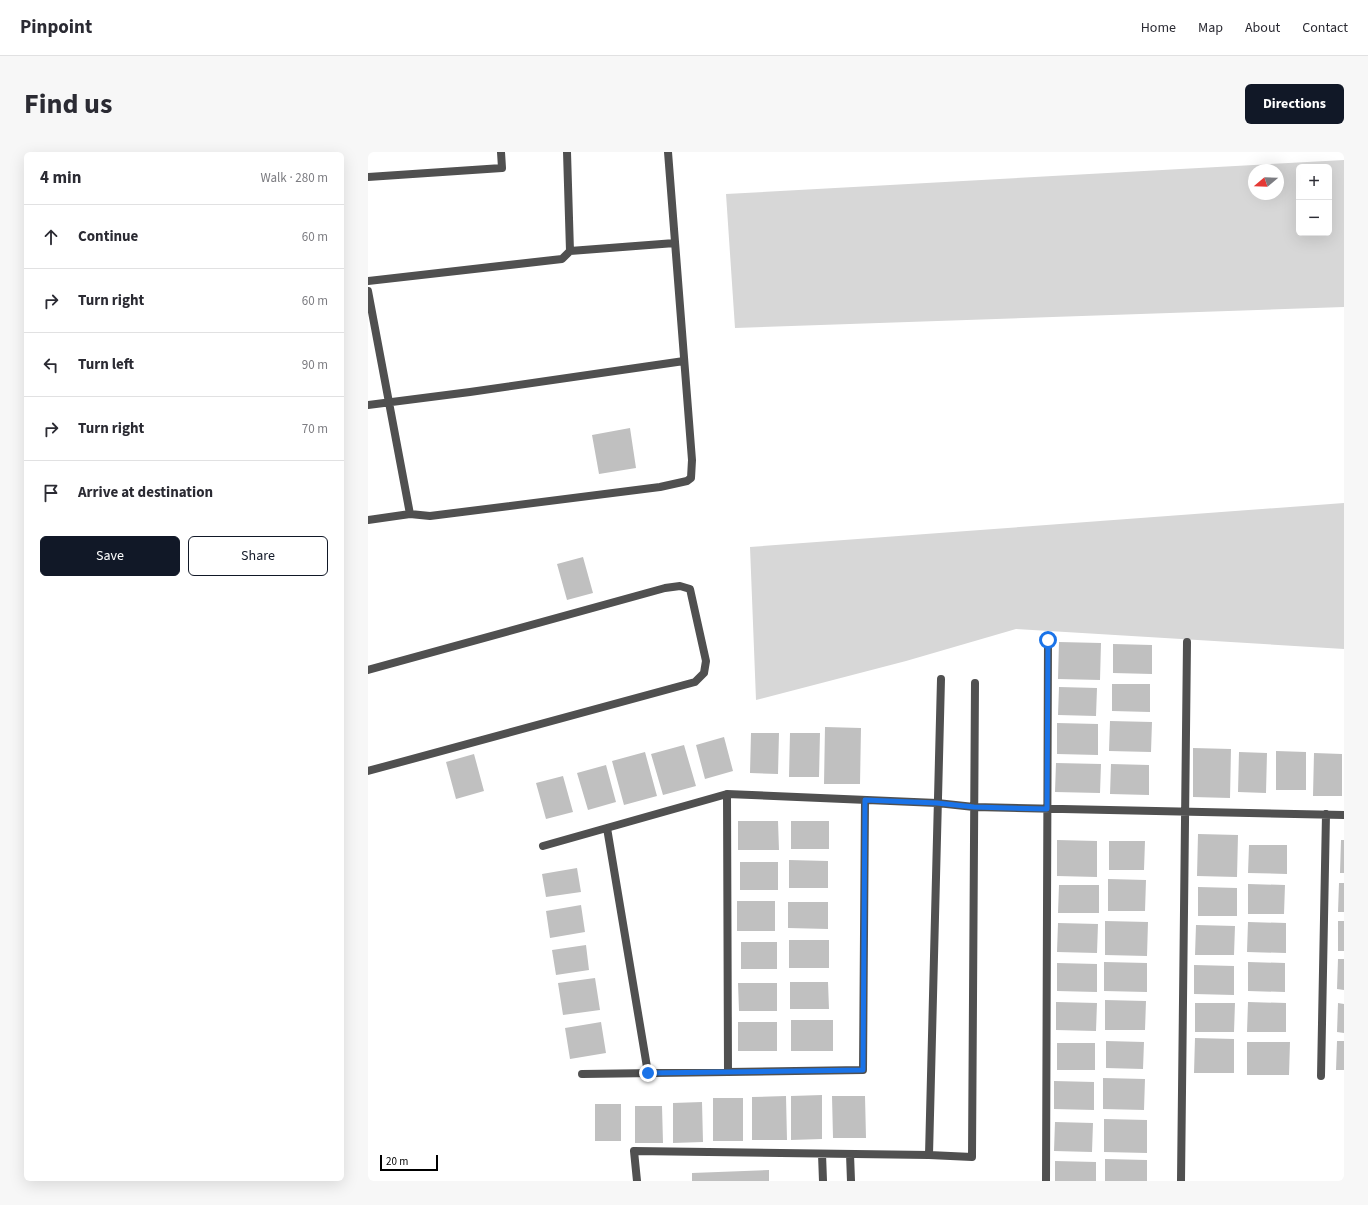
<!DOCTYPE html>
<meta charset="utf-8">
<style>
:root{--surface:#fff;--page:#f7f7f7;--text:#2b2b33;--muted:#7c7c81;--line:#e1e1e2;--accent:#111827}
body{margin:0;font-family:"Source Sans 3",sans-serif;background:var(--page);color:var(--text)}
.controls{position:absolute;right:12px;top:12px;display:grid;overflow:hidden;border-radius:6px;box-shadow:0 4px 16px #0002}
.controls button{width:36px;height:36px;display:grid;place-items:center;padding:0;border:0;border-bottom:1px solid var(--line);background:var(--surface);color:var(--text);font:20px sans-serif}
.compass{position:absolute;left:880px;top:12px;width:36px;height:36px;border-radius:50%;background:var(--surface);box-shadow:0 4px 16px #0002;rotate:251deg}
.scale{position:absolute;left:12px;bottom:10px;width:58px;box-sizing:border-box;padding-left:4px;border:2px solid #000;border-top:0;font-size:11px;line-height:14px;white-space:nowrap;color:#000;-webkit-text-stroke:3px #fff;paint-order:stroke}
.stop{position:absolute;width:12px;height:12px;margin:-9px;border:3px solid #1a73e8;border-radius:50%;background:#fff}
.stop.end{background:#1a73e8;border-color:#fff;box-shadow:0 1px 4px #0008}
.list{margin:0;padding:0;list-style:none}
h2{display:flex;justify-content:space-between;align-items:center;height:52px;margin:0;padding:0 16px;font-size:17px}
h2 small{font-size:13px;font-weight:400;color:var(--muted)}
.list li{display:grid;grid-template-columns:26px 1fr auto;gap:12px;align-items:center;box-sizing:border-box;height:64px;padding:0 16px;border-top:1px solid var(--line)}
.list b{display:block;font-size:15px;white-space:nowrap}
.list em{font-size:13px;font-style:normal;color:var(--muted)}
.actions{display:flex;gap:8px;padding:12px 16px}
.actions a{flex:1;padding:9px 0;border:1px solid var(--accent);border-radius:6px;text-align:center;font-size:14px;color:var(--accent)}
.actions .main{background:var(--accent);color:#fff}
.icon{flex:none;width:22px;height:22px;fill:none;stroke:currentColor;stroke-width:2;stroke-linecap:round;stroke-linejoin:round}
.map{position:relative;flex:none;width:976px;height:1029px;overflow:hidden;border-radius:6px}
header{display:flex;align-items:center;gap:24px;box-sizing:border-box;height:56px;padding:0 20px;background:var(--surface);border-bottom:1px solid var(--line)}
header strong{font-size:19px}
nav{display:flex;gap:22px;margin-inline-start:auto;font-size:14px}
.intro{display:flex;align-items:center;justify-content:space-between;box-sizing:border-box;height:96px;padding:0 24px}
h1{margin:0;font-size:28px}
.button{padding:10px 18px;border-radius:6px;background:var(--accent);color:#fff;font-size:14px;font-weight:700}
main{display:flex;gap:24px;padding:0 24px}
aside{flex:1;background:var(--surface);border-radius:6px;box-shadow:0 4px 16px #0002}
.map>svg:first-child{display:block}
.green{fill:#d7d7d7;fill-rule:evenodd}
.building{fill:#c0c0c0}
.lines{fill:none;stroke-linecap:round;stroke-linejoin:round}
.street{stroke:#505050;stroke-width:8}
.route{stroke:#1a73e8;stroke-width:5}
</style>
<header>
<strong>Pinpoint</strong>
<nav><a>Home</a><a>Map</a><a>About</a><a>Contact</a></nav>
</header>
<div class="intro"><h1>Find us</h1><a class="button">Directions</a></div>
<main>
<aside>
<h2>4 min<small>Walk · 280 m</small></h2>
<ul class="list">
<li><svg class="icon" aria-label="ahead" viewBox="0 0 24 24"><path d="M12 20V5M6 11l6-6 6 6"/></svg><div><b>Continue</b></div><em>60 m</em></li>
<li><svg class="icon" aria-label="right" viewBox="0 0 24 24"><path d="M7 20v-9h11M14 6l5 5-5 5"/></svg><div><b>Turn right</b></div><em>60 m</em></li>
<li><svg class="icon" aria-label="left" viewBox="0 0 24 24"><path d="M17 20v-9H6M10 6l-5 5 5 5"/></svg><div><b>Turn left</b></div><em>90 m</em></li>
<li><svg class="icon" aria-label="right" viewBox="0 0 24 24"><path d="M7 20v-9h11M14 6l5 5-5 5"/></svg><div><b>Turn right</b></div><em>70 m</em></li>
<li><svg class="icon" aria-label="arrive" viewBox="0 0 24 24"><path d="M6 21V4h12l-3 4 3 4H6"/></svg><div><b>Arrive at destination</b></div></li>
</ul>
<div class="actions"><a class="main">Save</a><a>Share</a></div>
</aside>
<div class="map">
<svg width="976" height="1029" viewBox="0 0 976 1029">
<rect width="100%" height="100%" fill="#fff"/>
<!-- green -->
<path class="green" d="M976,8V155L367,176L358,42ZM931,15H961V81H931ZM886,18H910V42H886Z
M976,351V497L648,477L538,509L388,548L382,395Z"/>
<!-- building -->
<path class="building" d="M262,276L268,316L231,322L224,283Z
M215,405L225,441L199,448L189,412Z
M691,490L733,491L732,528L690,527Z
M745,492L784,493V522L745,521Z
M744,532H782V560L744,559Z
M691,535L729,536L728,564L690,563Z
M742,569L784,570L783,600L741,599Z
M689,571L730,572V603L689,602Z
M457,575L493,576L492,632H456Z
M383,581H411L410,622L382,621Z
M422,581H452L451,625H421Z
M356,585L365,619L337,627L328,593Z
M316,593L328,634L295,643L283,602Z
M825,596L863,597L862,646L825,645Z
M908,599L938,600V638H908Z
M277,600L289,644L256,653L244,609Z
M871,600L899,601L898,641L870,640Z
M946,601L974,602V644H945Z
M106,602L116,639L88,647L78,610Z
M688,611L733,612L732,641L687,640Z
M743,612L781,613V643L742,642Z
M238,613L248,650L220,658L209,621Z
M195,624L205,660L178,667L168,631Z
M370,669H410L411,698H370Z
M423,669H461V697H423Z
M830,682L870,683L869,725L829,724Z
M689,688L729,689V725L689,724Z
M973,688H976V721H972Z
M741,689H777L776,718H741Z
M881,693H919V722L880,721Z
M421,708L460,709V736H421Z
M372,710H410V738H372Z
M209,716L213,740L178,745L174,722Z
M740,727L778,728L777,759H740Z
M971,731H976V760H970Z
M880,732L917,733L916,762H880Z
M691,733H731V761H690Z
M830,735L869,736V764H830Z
M369,749H407V779H369Z
M420,750H460V777L420,776Z
M213,753L217,780L182,786L178,759Z
M737,769L780,770L779,804L737,803Z
M970,769H976V799H970Z
M880,770L918,771V801L879,800Z
M690,771L730,772L729,801L689,800Z
M828,773L867,774L866,803H827Z
M421,788H461V816H421Z
M373,790H409V817H373Z
M218,793L221,818L188,823L184,798Z
M970,807H976V838L969,837Z
M736,810L779,811V840L736,839Z
M880,810L917,811V840L880,839Z
M689,811L729,812V840L689,839Z
M826,813L866,814V843L826,842Z
M227,826L232,858L195,863L190,831Z
M422,830H460L461,857H422Z
M370,831H409V859H371Z
M737,848L778,849L777,878H737Z
M688,850L729,851L728,879L688,878Z
M880,850L918,851V880H879Z
M827,851H867L866,880H827Z
M970,851L976,852V881L969,880Z
M423,868H465V899H423Z
M233,870L238,901L202,907L197,876Z
M370,870H409V899H370Z
M827,886L866,887V921H826Z
M738,889L776,890L775,917L738,916Z
M969,889H976V918H968Z
M879,890H922L921,923H879Z
M689,891H727V918H689Z
M735,926L777,927L776,958L735,957Z
M686,929L726,930V958L686,957Z
M454,943V987L423,988V944Z
M418,944L419,988H384V945Z
M464,944H497L498,986H465Z
M345,946H375V989H345Z
M334,950L335,990L305,991V951Z
M227,952H253V989H227Z
M267,954H294L295,991H267Z
M736,967L779,968V1001L736,1000Z
M687,970L725,971L724,1000L686,999Z
M737,1007L779,1008V1029H737Z
M687,1009L728,1010V1029H687Z
M401,1018V1029H324V1021Z"/>
<g class="lines">
<!-- street -->
<path class="street" d="M0,25L134,16L133,0
M202,99L307,91
M0,129L194,107L202,99L199,0
M0,139L42,362
M0,253L102,240L316,209
M0,368L42,362L62,364L292,335L319,329L323,326L324,308L300,0
M0,518L297,436L312,434L322,437L338,509L336,521L327,530L0,619
M359,642L360,920
M239,676L280,921
M175,694L359,642L569,651L606,655L976,663
M214,922L495,918L497,648
M953,924L958,662
M454,1002L455,1029
M482,1002L483,1029
M561,1003L573,527
M269,1029L266,999L561,1003L604,1005L607,531
M678,1029L680,488
M813,1029L819,490"/>
</g>
<g class="lines">
<!-- route -->
<path class="route" d="M280,921L495,918L497,648L569,651L606,655L679,657L680,488"/>
</g>
</svg>
<div class="controls">
<button>+</button>
<button>−</button>
</div>
<svg class="compass" viewBox="-18 -18 36 36"><path d="M0-13l5 13h-10z" fill="#e53935"/><path d="M0 13l5-13h-10z" fill="#7c7c81"/></svg>
<div class="scale">20 m</div>
<div class="stop" style="left:680px;top:488px"></div>
<div class="stop end" style="left:280px;top:921px"></div>
</div>
</main>
